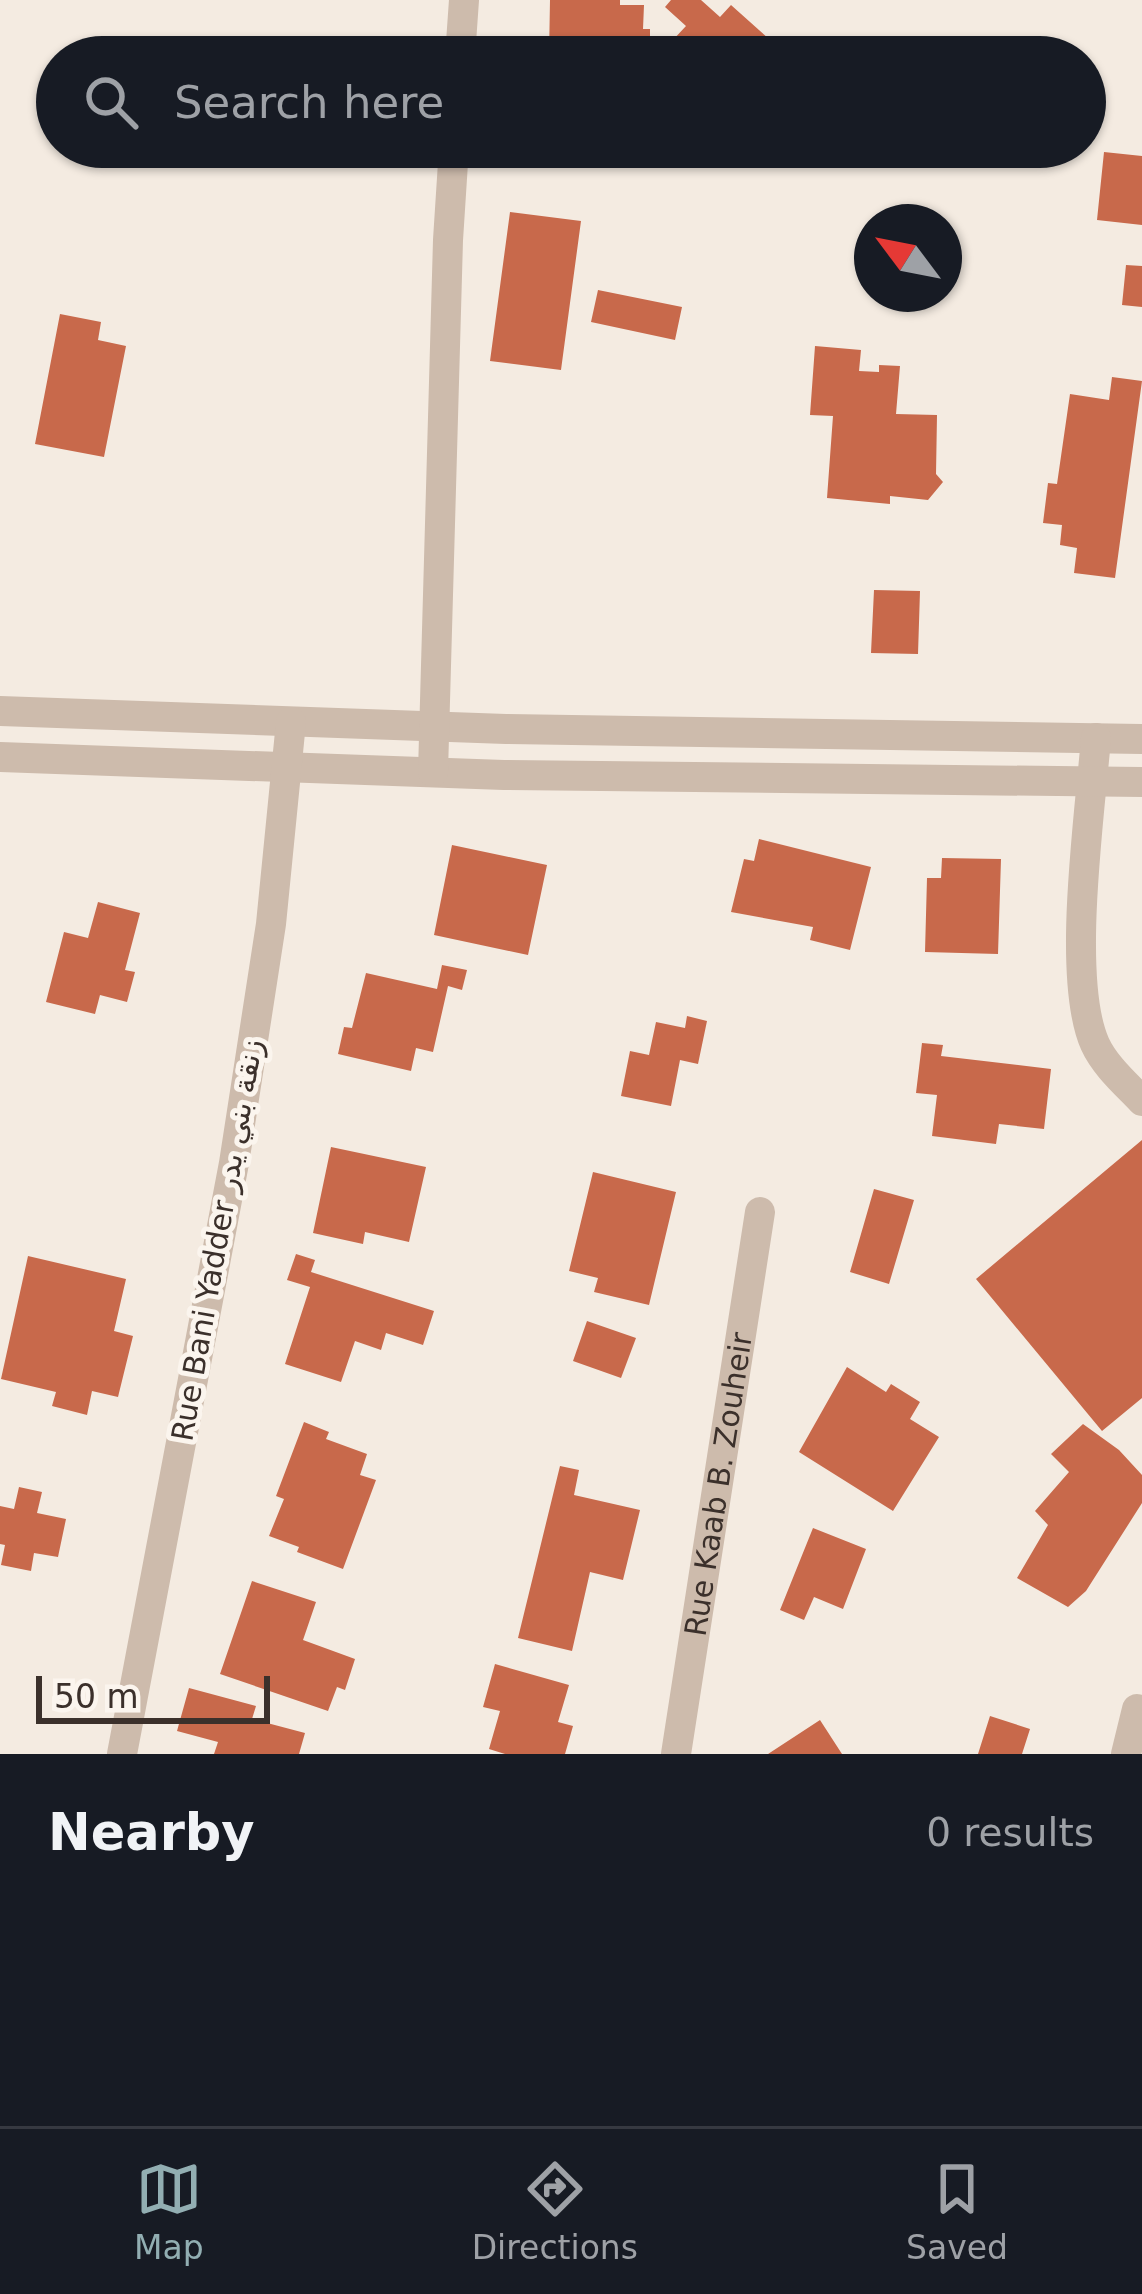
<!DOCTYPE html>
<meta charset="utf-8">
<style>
:root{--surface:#171b24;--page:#242831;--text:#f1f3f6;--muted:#9ea1a6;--line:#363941;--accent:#92aeb2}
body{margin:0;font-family:"DejaVu Sans",Vazirmatn,sans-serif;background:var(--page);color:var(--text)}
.compass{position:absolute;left:854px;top:204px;width:108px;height:108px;border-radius:50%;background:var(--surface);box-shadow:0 3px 9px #0004;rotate:302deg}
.scale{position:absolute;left:36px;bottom:30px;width:234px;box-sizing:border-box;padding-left:12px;border:6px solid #3b302b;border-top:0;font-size:33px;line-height:42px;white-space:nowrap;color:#3b302b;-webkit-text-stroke:9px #fbf5ee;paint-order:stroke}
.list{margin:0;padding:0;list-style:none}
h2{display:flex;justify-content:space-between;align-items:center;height:156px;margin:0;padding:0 48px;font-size:51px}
h2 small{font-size:39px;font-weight:400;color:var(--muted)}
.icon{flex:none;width:66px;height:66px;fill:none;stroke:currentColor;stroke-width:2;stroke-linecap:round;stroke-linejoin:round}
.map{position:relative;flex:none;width:1142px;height:1754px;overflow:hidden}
.search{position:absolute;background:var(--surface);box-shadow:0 3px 9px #0004;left:36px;right:36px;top:36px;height:132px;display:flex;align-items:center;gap:30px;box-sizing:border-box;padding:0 42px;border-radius:66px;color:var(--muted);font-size:45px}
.sheet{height:372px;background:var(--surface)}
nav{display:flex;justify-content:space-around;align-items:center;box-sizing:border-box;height:168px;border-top:3px solid var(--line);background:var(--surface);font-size:33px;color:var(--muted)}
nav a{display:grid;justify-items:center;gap:6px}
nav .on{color:var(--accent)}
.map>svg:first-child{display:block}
.building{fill:#c8694b}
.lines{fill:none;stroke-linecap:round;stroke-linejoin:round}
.minor{stroke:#cdbbac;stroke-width:30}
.labels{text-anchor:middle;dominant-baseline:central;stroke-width:10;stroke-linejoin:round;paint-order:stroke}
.street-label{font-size:30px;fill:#3b302b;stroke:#fbf5ee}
</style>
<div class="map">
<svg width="1142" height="1754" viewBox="0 0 1142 1754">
<rect width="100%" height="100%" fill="#f4ebe1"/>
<!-- building -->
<path class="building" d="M550,0H620V5H644L643,29H650V57H549Z
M671,0H701L720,17L731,5L789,57H689L672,41L686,26L665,7Z
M900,41L919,57H887Z
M1104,152L1142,156V225L1097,220Z
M510,212L581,221L561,370L490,361Z
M1126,265L1142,266V307L1122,305Z
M598,290L682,307L675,340L591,322Z
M60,314L101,322L98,340L126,346L104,457L35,444Z
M815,346L861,350L859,371L879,372V365L900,366L896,414L937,415L936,474L943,482L928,500L890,496V504L827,498L833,416L810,415Z
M1112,377L1142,381L1115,578L1074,573L1077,548L1060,545L1062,525L1043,523L1048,483L1057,484L1070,394L1109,400Z
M874,590L920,591L918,654L871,653Z
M759,839L871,867L850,950L810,940L813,927L731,912L744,859L754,861Z
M452,845L547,865L528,955L434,935Z
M942,858L1001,859L998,954L925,952L927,878H941Z
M98,902L140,913L125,970L135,972L127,1002L100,995L95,1014L46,1002L64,932L88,938Z
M442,965L467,970L462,990L448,986L433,1052L416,1048L411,1071L338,1054L344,1027L352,1028L366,973L437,989Z
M687,1016L707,1021L698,1064L680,1060L671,1106L621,1096L630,1051L649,1055L656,1022L685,1028Z
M922,1043L943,1045L941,1056L1051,1069L1044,1129L999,1124L996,1144L932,1136L937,1095L916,1093Z
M1142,1140V1398L1102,1431L976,1279Z
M331,1147L426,1167L409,1242L365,1232L363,1244L313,1233Z
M593,1172L676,1192L649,1305L594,1292L598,1278L569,1271Z
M874,1189L914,1200L889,1284L850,1272Z
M296,1254L315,1260L311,1272L434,1311L423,1345L386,1333L381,1350L355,1341L341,1382L285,1364L310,1287L287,1280Z
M28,1256L126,1279L114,1331L133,1336L118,1397L92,1391L87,1415L52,1406L56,1392L1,1379Z
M587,1321L636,1338L621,1378L573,1361Z
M847,1367L886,1392L891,1384L920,1402L910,1419L939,1437L893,1511L799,1452Z
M304,1422L329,1432L326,1439L367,1454L360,1475L376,1480L343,1569L297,1552L299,1547L269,1536L284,1499L276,1496Z
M1083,1424L1119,1450L1142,1475V1503L1086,1591L1068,1607L1017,1578L1048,1525L1035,1511L1069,1472L1051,1454Z
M560,1466L579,1470L574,1495L640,1510L623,1580L590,1572L572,1651L518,1638Z
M19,1487L42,1492L37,1513L66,1519L58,1557L34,1553L31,1571L1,1565L5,1545L0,1544V1506L14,1509Z
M813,1528L866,1549L843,1609L814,1597L804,1620L780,1610Z
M252,1581L316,1602L303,1640L355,1659L345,1690L337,1687L328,1711L220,1674Z
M495,1664L569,1685L558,1722L573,1726L565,1754H505L489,1749L500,1711L483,1707Z
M189,1688L256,1706L252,1719L305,1733L299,1754H214L218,1742L177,1731Z
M990,1716L1030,1729L1022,1754H978Z
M820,1720L842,1754H768Z"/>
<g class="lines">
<!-- minor -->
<g class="minor">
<path d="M460,57L464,0"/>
<path d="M0,711L506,729L1142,739"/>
<path d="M1096,738C1090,813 1066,979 1095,1044C1105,1066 1126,1084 1142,1101"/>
<path d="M0,757L504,775L1142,782"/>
<path d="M433,772L448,240L454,147"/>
<path d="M122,1754L234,1163L271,924L291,722"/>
<path id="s1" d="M676,1754L760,1212"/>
<path d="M1126,1754L1137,1709"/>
</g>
</g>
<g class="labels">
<!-- street labels -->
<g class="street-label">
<text transform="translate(217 1240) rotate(-80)">Rue Bani Yadder زنقة بني يدر</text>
<text stroke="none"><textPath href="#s1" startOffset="273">Rue Kaab B. Zouheir</textPath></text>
</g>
</g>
</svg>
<svg class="compass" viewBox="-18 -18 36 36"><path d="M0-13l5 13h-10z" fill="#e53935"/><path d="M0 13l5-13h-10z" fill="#9ea1a6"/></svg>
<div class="scale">50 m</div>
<div class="search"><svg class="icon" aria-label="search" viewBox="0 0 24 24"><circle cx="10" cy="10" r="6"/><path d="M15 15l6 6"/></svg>Search here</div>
</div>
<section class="sheet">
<h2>Nearby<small>0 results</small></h2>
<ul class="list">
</ul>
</section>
<nav>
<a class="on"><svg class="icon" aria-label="map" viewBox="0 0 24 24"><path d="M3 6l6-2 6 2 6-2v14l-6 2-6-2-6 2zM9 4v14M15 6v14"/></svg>Map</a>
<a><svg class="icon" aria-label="directions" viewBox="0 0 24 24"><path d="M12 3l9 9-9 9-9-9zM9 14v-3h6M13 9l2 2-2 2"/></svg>Directions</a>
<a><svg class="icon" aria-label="saved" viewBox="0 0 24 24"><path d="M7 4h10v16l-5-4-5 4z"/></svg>Saved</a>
</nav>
